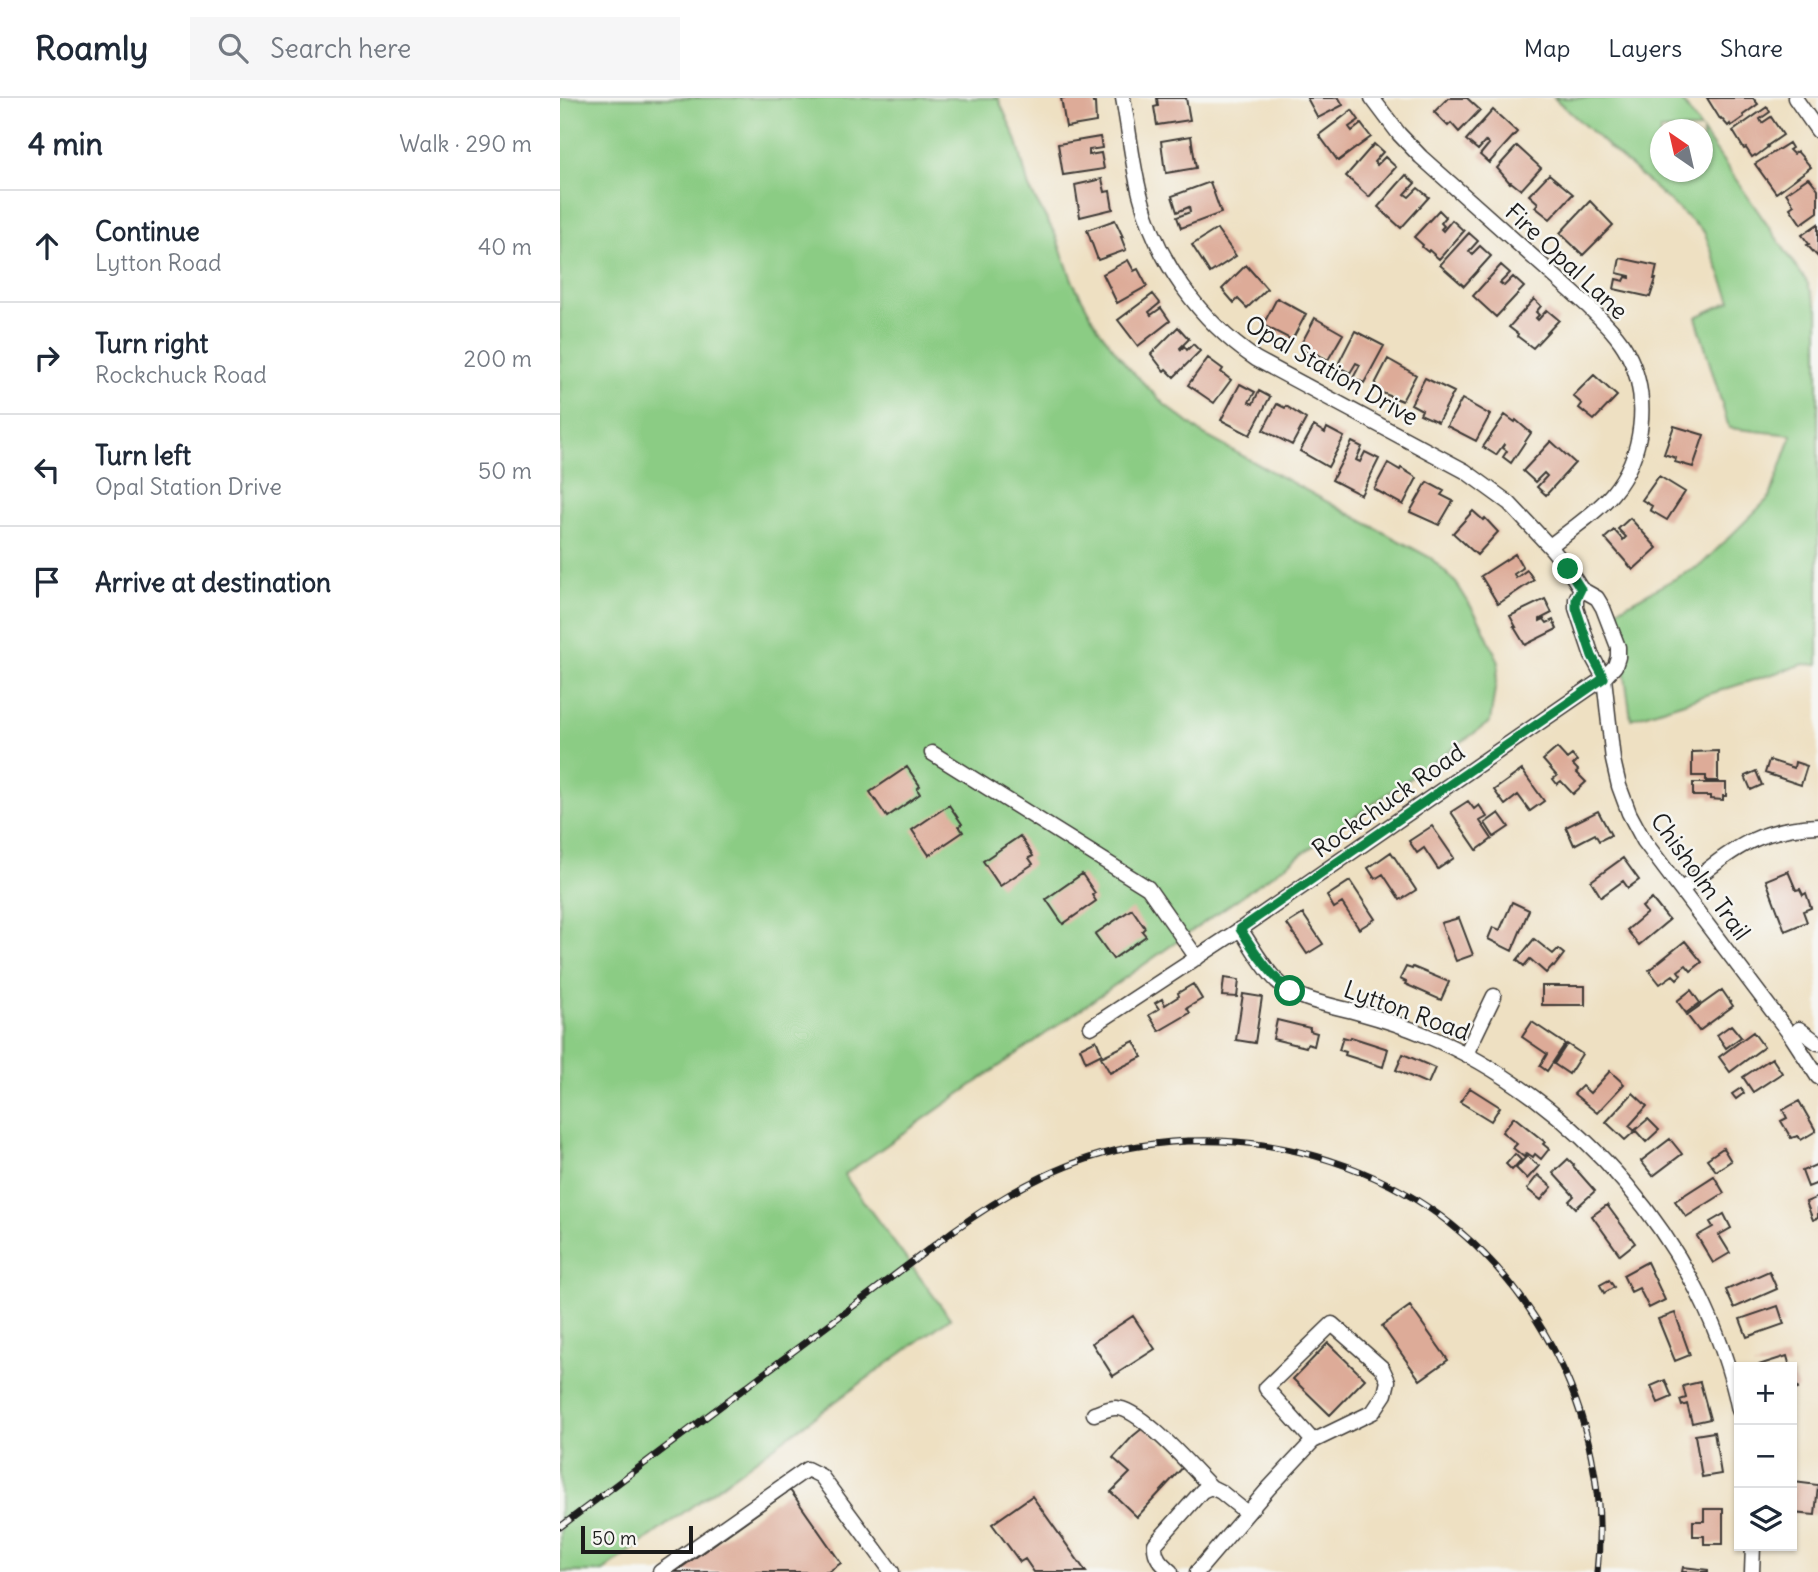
<!DOCTYPE html>
<meta charset="utf-8">
<style>
:root{--surface:#fff;--page:#f6f6f7;--text:#1f2937;--muted:#747a83;--line:#e0e1e3}
body{margin:0;font-family:Delius,sans-serif;background:var(--page);color:var(--text)}
.controls{position:absolute;right:21px;bottom:21px;display:grid;overflow:hidden;border-radius:0px;box-shadow:0 2px 5px #0004}
.controls button{width:63px;height:63px;display:grid;place-items:center;padding:0;border:0;border-bottom:2px solid var(--line);background:var(--surface);color:var(--text);font:35px sans-serif}
.compass{position:absolute;left:1090px;top:21px;width:63px;height:63px;border-radius:50%;background:var(--surface);box-shadow:0 2px 5px #0004;rotate:326deg}
.scale{position:absolute;left:21px;bottom:18px;width:112px;box-sizing:border-box;padding-left:7px;border:4px solid #1c1c1c;border-top:0;font-size:19px;line-height:24px;white-space:nowrap;color:#1c1c1c;-webkit-text-stroke:5px #f6f6f2;paint-order:stroke}
.stop{position:absolute;width:21px;height:21px;margin:-16px;border:5px solid #0b8043;border-radius:50%;background:#fff}
.stop.end{background:#0b8043;border-color:#fff;box-shadow:0 2px 7px #0008}
.list{margin:0;padding:0;list-style:none}
h2{display:flex;justify-content:space-between;align-items:center;height:91px;margin:0;padding:0 28px;font-size:30px}
h2 small{font-size:23px;font-weight:400;color:var(--muted)}
.list li{display:grid;grid-template-columns:46px 1fr auto;gap:21px;align-items:center;box-sizing:border-box;height:112px;padding:0 28px;border-top:2px solid var(--line)}
.list b{display:block;font-size:26px;white-space:nowrap}
.list p{margin:0;font-size:23px;white-space:nowrap;color:var(--muted)}
.list em{font-size:23px;font-style:normal;color:var(--muted)}
.icon{flex:none;width:38px;height:38px;fill:none;stroke:currentColor;stroke-width:2;stroke-linecap:round;stroke-linejoin:round}
.map{position:relative;flex:none;width:1258px;height:1474px;overflow:hidden}
header{display:flex;align-items:center;gap:42px;box-sizing:border-box;height:98px;padding:0 35px;background:var(--surface);border-bottom:2px solid var(--line)}
header strong{font-size:33px}
nav{display:flex;gap:38px;margin-inline-start:auto;font-size:24px}
.search{width:490px;height:63px;background:var(--page);display:flex;align-items:center;gap:18px;box-sizing:border-box;padding:0 24px;border-radius:0px;color:var(--muted);font-size:26px}
main{display:flex}
aside{flex:1;background:var(--surface)}
.map>svg:first-child{display:block}
.green{fill:#8bcc84;stroke:#547450;stroke-width:2}
.building{fill:#ddab98}
.lines{fill:none;stroke-linecap:round;stroke-linejoin:round}
.minor-casing{stroke:#3c3935;stroke-width:17}
.minor{stroke:#fff;stroke-width:14}
.rail-casing{stroke:#1c1c1c;stroke-width:7}
.rail{stroke:#f6f6f2;stroke-width:4.5;stroke-dasharray:13;stroke-linecap:butt}
.route{stroke:#0b8043;stroke-width:9}
.labels{text-anchor:middle;dominant-baseline:central;stroke-width:5;stroke-linejoin:round;paint-order:stroke}
.street-label{font-size:24px;fill:#1c1c1c;stroke:#f6f6f2}
</style>
<header>
<strong>Roamly</strong>
<div class="search"><svg class="icon" aria-label="search" viewBox="0 0 24 24"><circle cx="10" cy="10" r="6"/><path d="M15 15l6 6"/></svg>Search here</div>
<nav><a>Map</a><a>Layers</a><a>Share</a></nav>
</header>
<main>
<aside>
<h2>4 min<small>Walk · 290 m</small></h2>
<ul class="list">
<li><svg class="icon" aria-label="ahead" viewBox="0 0 24 24"><path d="M12 20V5M6 11l6-6 6 6"/></svg><div><b>Continue</b><p>Lytton Road</p></div><em>40 m</em></li>
<li><svg class="icon" aria-label="right" viewBox="0 0 24 24"><path d="M7 20v-9h11M14 6l5 5-5 5"/></svg><div><b>Turn right</b><p>Rockchuck Road</p></div><em>200 m</em></li>
<li><svg class="icon" aria-label="left" viewBox="0 0 24 24"><path d="M17 20v-9H6M10 6l-5 5 5 5"/></svg><div><b>Turn left</b><p>Opal Station Drive</p></div><em>50 m</em></li>
<li><svg class="icon" aria-label="arrive" viewBox="0 0 24 24"><path d="M6 21V4h12l-3 4 3 4H6"/></svg><div><b>Arrive at destination</b></div></li>
</ul>
</aside>
<div class="map">
<svg width="1258" height="1474" viewBox="0 0 1258 1474">
<rect width="100%" height="100%" fill="#f6f6f2"/>
<filter id="ink" filterUnits="userSpaceOnUse"><feTurbulence type="fractalNoise" baseFrequency=".0143" numOctaves="2"/><feDisplacementMap in="SourceGraphic" scale="14" xChannelSelector="R" yChannelSelector="G"/><feConvolveMatrix kernelMatrix="1 2 1 2 8 2 1 2 1" color-interpolation-filters="sRGB"/></filter>
<filter id="wash" filterUnits="userSpaceOnUse"><feTurbulence type="fractalNoise" baseFrequency=".00686" numOctaves="4" result="noise"/><feDisplacementMap in="SourceGraphic" scale="28" xChannelSelector="R" yChannelSelector="G"/><feGaussianBlur stdDeviation="1.57" result="paint"/><feColorMatrix in="noise" values="0 0 0 0 0 0 0 0 0 0 0 0 0 0 0 0 0 1.4 0 .05"/><feComposite in="paint" operator="in"/></filter>
<g filter="url(#wash)">
<rect width="100%" height="100%" fill="#eee0c2"/>
<!-- green -->
<path class="green" d="M0,0H438L457,43L469,90L495,136L513,184L538,230L568,269L604,306L644,337L871,460L897,486L920,523L939,564L930,624L284,1077L390,1220L42,1474H0Z
M994,0H1120L1141,31L1100,32V74H1142L1143,34L1247,184L1258,211V567L1244,566L1071,621L1056,512L1141,467L1210,399L1232,337L1169,330L1136,219L1171,203L1144,134Z"/>
<g id="blocks">
<!-- building -->
<path class="building" d="M501,0H532L533,5H535L536,24L506,29Z
M597,0H626L630,22L597,27L594,9L598,8Z
M747,0H779L783,7L758,20Z
M888,0H907L920,12L899,34L891,25L888,28L874,14Z
M1147,0H1193L1198,6L1183,17L1184,19L1171,28L1170,26L1168,28L1161,20L1160,21Z
M1207,9L1210,14L1200,21L1202,25L1211,19L1223,37L1207,48L1208,49L1196,58L1195,57L1192,59L1186,50L1184,51L1173,33Z
M792,12L799,22L789,29L792,33L801,26L811,39L778,63L759,37Z
M933,12L957,34L929,65L920,57L929,46L926,43L918,52L906,42Z
M631,38L636,70L606,75L605,67H604L601,43Z
M540,39L542,50L529,52V57L541,55L544,71L503,77L498,46Z
M1229,45L1232,50L1229,52L1233,56L1237,53L1251,69L1216,95L1195,66Z
M814,46L823,54L814,64L817,67L825,59L836,69L809,99L786,78Z
M957,48L981,70L961,92L951,84L950,85L937,70Z
M989,76L1013,96L990,121L975,109L978,105L969,97Z
M846,77L855,85L845,96L849,99L858,90L869,99L841,130L818,109Z
M1248,80L1250,81L1258,91V114L1241,126L1230,110L1234,107L1226,95Z
M542,81L545,94L550,93L553,111L520,119L515,87Z
M650,84L661,115L621,130L617,119L630,114L629,109L617,114L612,98Z
M1030,103L1053,127L1023,157L1000,135Z
M879,112L886,119L881,125L884,128L881,131L883,133L892,122L904,133L879,161L869,152L868,154L862,149L863,147L854,139Z
M555,122L563,139H561L566,152L538,162L527,132Z
M1258,126V159L1247,147L1249,146L1242,137Z
M657,131L676,158L650,175L632,147Z
M909,135L918,143L909,153L912,156L920,148L931,158L904,188L880,167Z
M1060,160L1097,168L1094,181H1096L1090,199L1054,191L1056,181L1064,183L1066,179L1070,180V178L1057,175Z
M568,162L574,173L578,171L587,188L557,205L543,176Z
M686,167L707,191L687,210L678,201L674,205L662,191Z
M941,167L950,175L940,185L944,188L953,179L964,189L936,219L913,198Z
M593,196L600,205L589,214L591,217L601,210L610,223L578,248L558,222Z
M717,200L746,216L732,242L703,227Z
M974,201L981,208L976,214L979,217L976,220L978,222L987,212L999,222L973,250L957,238L958,236L949,229Z
M755,220L783,236L768,262L757,256L755,259L739,250Z
M618,229L629,241L620,250L621,252L624,248L627,252L633,246L640,253L614,279L606,271L604,273L591,256Z
M795,233L824,248L804,285L793,280L800,267L796,265L790,275L777,268Z
M648,260L663,271L661,274L671,282L654,305L628,287Z
M828,261L856,277L842,303L820,294L821,292L814,288Z
M1034,277L1057,298L1034,322L1019,310L1022,306L1013,298Z
M865,280L894,294L878,324L860,316L862,312L851,306Z
M680,286L695,294L689,304L693,306L699,293L710,299L690,337L661,322Z
M902,301L930,317L916,343L887,328Z
M717,306L725,310L726,308L746,321L732,347L703,332Z
M945,317L955,324L956,322L971,335L951,365L943,359L947,353L943,350L945,347L944,346L936,357L923,349Z
M754,328L765,335L767,330L784,339L768,369L740,353Z
M1114,328L1144,337L1133,369L1115,364L1116,360L1104,356Z
M991,343L1015,365L986,397L977,389L987,378L984,375L975,384L963,373Z
M792,344L802,349L796,362L800,364L805,354L819,361L801,397L772,382Z
M828,365L840,372L841,370L857,380L843,407L814,391Z
M1099,378L1125,394L1107,422L1090,412L1092,408L1082,402Z
M867,384L884,393L881,397L893,403L879,427L850,414Z
M913,413L923,422L925,420L938,434L917,457L893,435Z
M1070,420L1097,450L1073,472L1045,440L1054,432L1063,442L1066,439L1058,431Z
M955,456L963,470L954,476L956,480L967,472L974,482L938,506L921,478Z
M985,501L992,515L980,521V523L984,521L987,525L993,522L997,531L965,547L954,529H956L950,518Z
M997,650L1007,661L1012,657L1017,663L1013,667L1018,672L1016,674L1026,684L1013,696L1001,683L997,686L993,681L997,678L983,662Z
M1158,653V683H1146V678H1132V654Z
M1209,662L1234,670L1235,664L1247,668L1241,687L1205,675Z
M347,669L360,688L357,691L360,696L327,719L310,694Z
M962,672L984,703L970,713L958,697L945,707L934,692Z
M1196,673L1202,687L1191,692L1185,678Z
M1133,685H1166V698H1163V702L1150,701V698H1133Z
M908,703L914,711L919,707L927,719L920,723L932,741L917,752L891,714Z
M389,707L402,726L399,728L403,734L369,757L352,732Z
M1038,713L1051,737L1039,743L1035,736L1014,747L1006,729Z
M939,715L949,729L934,739L925,725Z
M872,728L894,760L878,771L864,750L857,755L849,743Z
M460,738L473,758L469,760L473,766L440,788L423,763Z
M831,754L856,792L840,802L823,776L815,781L808,770Z
M1063,760L1079,782L1068,790L1063,783L1041,799L1031,783Z
M1228,773L1236,792L1240,791L1243,797L1246,795L1251,810L1243,813L1247,824L1225,833L1206,782Z
M522,776L535,795L532,797L536,803L503,826L486,801Z
M790,783L815,821L799,831L782,805L774,810L767,798Z
M1092,801L1109,822L1079,847L1067,832L1087,815L1082,809Z
M952,804L969,812L952,853L928,841L933,829L940,832Z
M572,811L585,830L582,833L586,838L553,861L535,836Z
M743,816L763,846L747,856L727,826Z
M899,820L913,857L896,863L881,825Z
M974,841L993,856L998,851L1004,856L994,869L992,868L986,875L970,861L964,868L957,862Z
M1125,843L1142,864L1131,873L1126,867L1118,873L1121,877L1117,881L1113,877L1100,886L1089,872Z
M846,869L852,871L853,869L889,884L881,902L845,886L846,884L840,881Z
M664,880L679,882L677,899L662,898Z
M633,886L642,901L627,910L630,915L599,933L589,917L599,911L595,905L602,901L605,907L619,898L618,895Z
M982,888H1025V907H982Z
M1131,892L1140,905L1126,915L1117,903Z
M1162,892L1173,908L1139,933L1127,917Z
M683,896L702,899L695,945L676,942Z
M717,922L750,930V933L757,935L754,948L747,946L746,949L713,941Z
M972,924L1005,946L987,973L980,968L987,956L962,939Z
M1171,927L1181,939L1166,950L1157,937Z
M1193,934L1204,949L1170,974L1159,959Z
M783,939L790,941L791,939L828,951L823,969L785,957L786,954L779,952Z
M536,942L542,956L526,964L520,950Z
M574,943L582,959L550,975L541,959Z
M1007,946L1022,956L1009,976L994,966Z
M843,956L875,970L868,986L836,972Z
M1212,960L1222,975L1193,994L1183,979Z
M1050,973L1064,986L1037,1015L1014,996L1022,988L1030,995Z
M910,990L940,1009L931,1023L900,1004Z
M1181,990L1184,995L1176,1001L1172,996Z
M1073,995L1087,1008L1069,1028L1075,1033L1065,1042L1046,1024Z
M1239,1003L1256,1033L1241,1042L1238,1038L1231,1040L1221,1023L1227,1020L1223,1012Z
M954,1019L985,1044L983,1046L989,1051L981,1061L975,1056L973,1059L967,1055L964,1059L953,1050L957,1046L942,1034Z
M1088,1021L1099,1032L1086,1044L1075,1032Z
M1110,1041L1122,1056L1093,1078L1081,1063Z
M1163,1050L1171,1063L1156,1073L1147,1061Z
M955,1056L961,1062L952,1072L946,1066Z
M967,1058L979,1068L967,1081L956,1070Z
M1008,1061L1014,1067L1013,1068L1035,1093L1016,1110L1009,1103L1014,1098L993,1075Z
M1258,1066V1085L1248,1089L1242,1073Z
M978,1077L992,1089L981,1102L967,1091Z
M1154,1078L1164,1095L1126,1119L1115,1103Z
M1258,1099V1120L1253,1122L1246,1104Z
M1047,1107L1075,1145L1060,1157L1032,1118Z
M1164,1116L1171,1130L1159,1137L1170,1155L1153,1165L1137,1138L1153,1129L1150,1124Z
M1087,1164L1105,1202L1089,1210L1079,1190L1071,1194L1063,1177Z
M1209,1173L1217,1191L1174,1210L1166,1192Z
M1049,1182L1054,1189L1044,1195L1040,1187Z
M850,1208L888,1262L860,1282L822,1228Z
M1218,1208L1224,1226L1187,1239L1180,1221Z
M1115,1215L1130,1257L1115,1263L1098,1221Z
M573,1218L595,1251L553,1278L532,1245Z
M768,1245L805,1281L770,1317L733,1281Z
M1227,1258L1230,1269H1193L1208,1264Z
M1232,1275L1238,1291L1232,1293Z
M1105,1282L1112,1299L1098,1305L1091,1288Z
M1140,1284L1150,1321L1132,1325L1127,1306L1122,1308L1120,1302L1126,1300L1123,1288Z
M584,1329L626,1366L577,1419L551,1394L570,1375L553,1360L573,1338Z
M1154,1334L1161,1376L1142,1379L1135,1337Z
M1234,1384L1258,1387L1255,1417L1232,1415Z
M230,1392L281,1465L268,1474H115Z
M472,1398L526,1474H474L465,1461L460,1464L432,1426Z
M1144,1411H1163V1446H1144V1438H1133V1423H1144Z
M1123,1469L1148,1472V1474H1122Z"/>
</g>
</g>
<g filter="url(#ink)">
<use href="#blocks" fill-opacity="0" stroke="#3c3935" stroke-width="2"/>
<g class="lines">
<defs>
<path id="minor" d="M812,0L839,36L861,59L1029,209C1043,223 1058,237 1067,254C1091,299 1084,358 1052,396C1035,416 1010,432 990,448
M1235,0L1258,33
M1021,491L1016,501V510L1032,558L1044,580L1053,662L1059,688L1069,715L1084,743L1232,939L1258,979
M372,655L588,790L637,860
M1121,792C1170,755 1193,730 1258,728
M680,831C692,848 702,868 717,883C739,904 772,907 800,915C822,921 844,928 865,937C1017,1000 1146,1149 1179,1312
M531,929L685,828L1044,580L1055,568L1058,559V549L1043,510L1037,500L1021,491L1008,471L992,451L949,405L905,373L696,261C639,222 597,164 580,96C572,65 569,32 563,0
M1232,939L1239,931L1258,945
M906,956L934,898
M534,1316C541,1314 548,1310 555,1310C579,1308 633,1371 651,1389
M100,1474L247,1371L261,1378L332,1474
M611,1474C601,1465 594,1459 595,1446L642,1393L651,1389L661,1394L687,1415
M637,1474L708,1391L753,1343L706,1290L772,1226L822,1270L828,1283L825,1296L813,1314L753,1343
M1192,1474L1193,1448"/>
</defs>
<!-- minor casing -->
<use href="#minor" class="minor-casing"/>
<!-- minor -->
<use href="#minor" class="minor"/>
<defs>
<path id="rail" d="M0,1429L393,1133C449,1093 509,1059 579,1048C665,1034 753,1048 830,1087C970,1158 1054,1320 1037,1474"/>
</defs>
<!-- rail casing -->
<use href="#rail" class="rail-casing"/>
<!-- rail -->
<use href="#rail" class="rail"/>
</g>
</g>
<g class="lines" filter="url(#ink)">
<!-- route -->
<path class="route" d="M730,893C709,876 695,854 680,831L1044,580L1032,558L1016,510V501L1021,491L1008,471"/>
</g>
<g class="labels">
<!-- street labels -->
<g class="street-label">
<text transform="translate(1007 163) rotate(43)">Fire Opal Lane</text>
<text transform="translate(772 272) rotate(30)">Opal Station Drive</text>
<text transform="translate(828 702) rotate(-35)">Rockchuck Road</text>
<text transform="translate(1141 778) rotate(54)">Chisholm Trail</text>
<text transform="translate(847 912) rotate(20)">Lytton Road</text>
</g>
</g>
</svg>
<div class="controls">
<button>+</button>
<button>−</button>
<button><svg class="icon" aria-label="layers" viewBox="0 0 24 24"><path d="M12 4l9 5-9 5-9-5zM3 14l9 5 9-5"/></svg></button>
</div>
<svg class="compass" viewBox="-18 -18 36 36"><path d="M0-13l5 13h-10z" fill="#e53935"/><path d="M0 13l5-13h-10z" fill="#747a83"/></svg>
<div class="scale">50 m</div>
<div class="stop" style="left:730px;top:893px"></div>
<div class="stop end" style="left:1008px;top:471px"></div>
</div>
</main>
